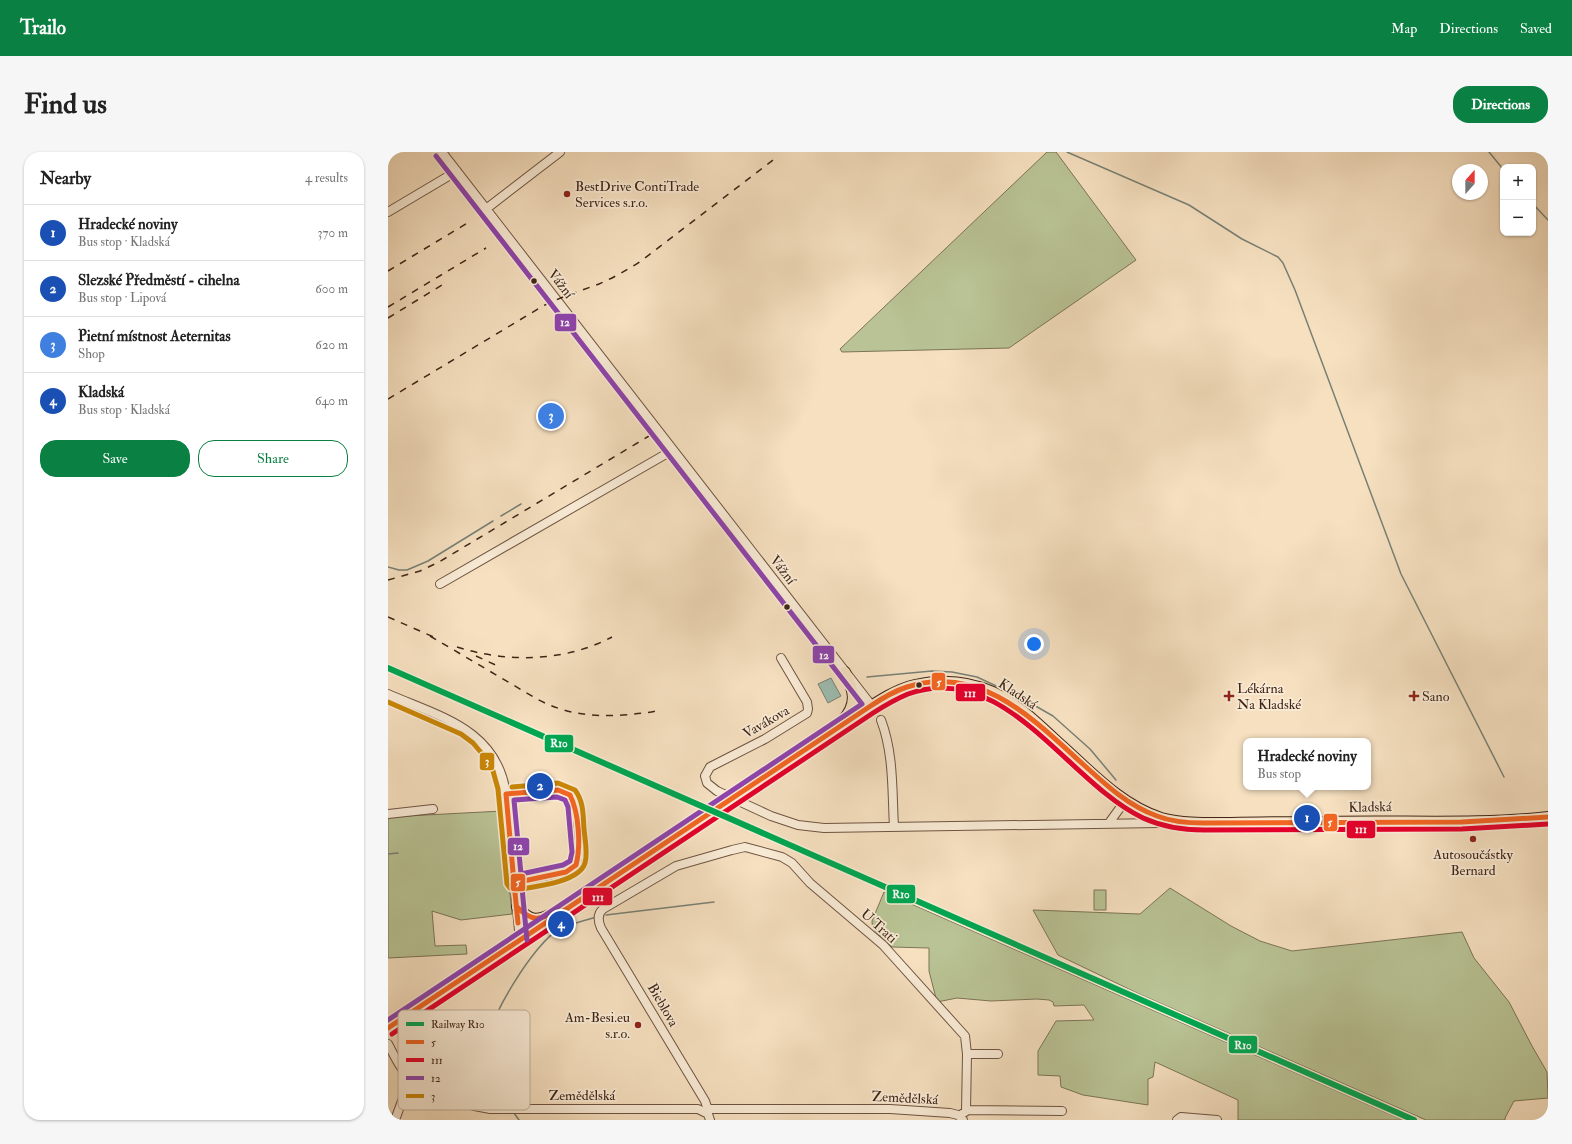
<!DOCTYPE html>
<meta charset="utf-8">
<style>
:root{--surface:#fff;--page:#f6f6f6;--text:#222;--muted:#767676;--line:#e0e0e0;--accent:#0b8043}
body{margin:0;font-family:"IM FELL Double Pica",serif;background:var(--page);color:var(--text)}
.controls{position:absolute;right:12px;top:12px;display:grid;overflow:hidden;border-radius:8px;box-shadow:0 1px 3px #0004}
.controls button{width:36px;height:36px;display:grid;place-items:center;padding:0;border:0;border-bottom:1px solid var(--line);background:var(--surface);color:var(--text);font:20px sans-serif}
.compass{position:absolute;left:1064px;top:12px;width:36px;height:36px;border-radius:50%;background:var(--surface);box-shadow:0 1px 3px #0004;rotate:21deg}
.you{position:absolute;left:646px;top:492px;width:14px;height:14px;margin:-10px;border:3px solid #fff;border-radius:50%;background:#1a73e8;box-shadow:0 0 0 6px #1a73e833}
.badge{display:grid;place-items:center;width:26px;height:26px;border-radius:50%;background:var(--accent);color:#fff;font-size:13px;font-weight:700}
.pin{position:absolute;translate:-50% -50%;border:2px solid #fff;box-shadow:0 1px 4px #0006}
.popup{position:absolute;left:855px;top:586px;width:128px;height:52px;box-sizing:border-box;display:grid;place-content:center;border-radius:8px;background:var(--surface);filter:drop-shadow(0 1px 3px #0005);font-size:13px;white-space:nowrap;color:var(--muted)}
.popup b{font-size:15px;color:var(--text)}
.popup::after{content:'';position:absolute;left:50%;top:100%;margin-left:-8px;border:8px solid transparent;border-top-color:var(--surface)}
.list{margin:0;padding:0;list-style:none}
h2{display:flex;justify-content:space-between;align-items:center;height:52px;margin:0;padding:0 16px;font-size:17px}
h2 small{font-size:13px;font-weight:400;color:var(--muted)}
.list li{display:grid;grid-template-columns:26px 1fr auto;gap:12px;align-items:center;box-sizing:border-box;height:56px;padding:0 16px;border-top:1px solid var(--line)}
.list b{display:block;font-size:15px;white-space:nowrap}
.list p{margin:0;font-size:13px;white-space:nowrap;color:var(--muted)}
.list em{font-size:13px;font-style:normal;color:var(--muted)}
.actions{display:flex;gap:8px;padding:12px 16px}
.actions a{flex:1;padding:9px 0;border:1px solid var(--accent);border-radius:16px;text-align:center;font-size:14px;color:var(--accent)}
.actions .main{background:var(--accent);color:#fff}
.map{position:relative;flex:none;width:1160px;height:968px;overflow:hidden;border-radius:16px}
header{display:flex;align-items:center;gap:24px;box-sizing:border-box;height:56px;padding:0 20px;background:var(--accent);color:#fff}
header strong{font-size:19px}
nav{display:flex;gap:22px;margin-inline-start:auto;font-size:14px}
.intro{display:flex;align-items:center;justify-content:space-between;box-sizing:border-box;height:96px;padding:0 24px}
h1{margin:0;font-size:28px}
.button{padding:10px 18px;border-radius:16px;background:var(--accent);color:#fff;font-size:14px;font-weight:700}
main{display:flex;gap:24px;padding:0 24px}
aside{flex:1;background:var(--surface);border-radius:16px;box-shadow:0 1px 3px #0004}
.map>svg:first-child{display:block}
.green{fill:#b9c395;stroke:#7c7456}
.water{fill:#9dbdb3;stroke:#788075}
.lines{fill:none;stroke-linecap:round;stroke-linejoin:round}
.stream{stroke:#788075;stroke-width:1.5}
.minor-casing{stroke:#6e5441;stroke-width:10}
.major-casing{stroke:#402517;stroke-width:12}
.minor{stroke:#f9ebd6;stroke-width:8}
.major{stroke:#f6e0c0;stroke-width:10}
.rail{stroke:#402517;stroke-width:1.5;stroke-dasharray:7 7;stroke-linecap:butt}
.major-bridge-casing{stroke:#402517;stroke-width:12;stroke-linecap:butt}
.major-bridge{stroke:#f6e0c0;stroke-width:10}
.bus-1-casing{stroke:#f9ebd6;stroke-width:8}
.bus-2-casing{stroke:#f9ebd6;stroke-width:8}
.bus-3-casing{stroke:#f9ebd6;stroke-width:8}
.bus-4-casing{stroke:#f9ebd6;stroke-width:8}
.bus-1{stroke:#f26522;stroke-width:5}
.bus-2{stroke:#e4002b;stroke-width:5}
.bus-3{stroke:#8e44ad;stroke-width:5}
.bus-4{stroke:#c98606;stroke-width:5}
.rail-1-casing{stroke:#f9ebd6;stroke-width:9}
.rail-1{stroke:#00a651;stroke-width:6}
.poi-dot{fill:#8f2418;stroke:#f9ebd6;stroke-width:1.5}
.bus-dot{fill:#402517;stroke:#f9ebd6;stroke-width:1.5}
.labels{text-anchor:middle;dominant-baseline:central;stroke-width:3.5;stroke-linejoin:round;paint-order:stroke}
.poi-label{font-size:14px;fill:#402517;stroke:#f9ebd6;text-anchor:start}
.street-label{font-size:14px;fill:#402517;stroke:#f9ebd6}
.key{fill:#f9ebd6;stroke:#c2b09d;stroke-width:1}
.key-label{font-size:11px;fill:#402517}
.line-badge{stroke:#f9ebd6;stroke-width:1.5}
.badge-label{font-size:11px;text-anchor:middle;font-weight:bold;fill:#fff}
</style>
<header>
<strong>Trailo</strong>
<nav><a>Map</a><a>Directions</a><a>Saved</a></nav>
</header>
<div class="intro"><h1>Find us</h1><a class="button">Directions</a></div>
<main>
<aside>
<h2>Nearby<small>4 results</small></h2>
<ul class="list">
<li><span class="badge" style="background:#1a4fb4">1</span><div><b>Hradecké noviny</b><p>Bus stop · Kladská</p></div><em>370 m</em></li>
<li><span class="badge" style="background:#1a4fb4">2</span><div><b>Slezské Předměstí - cihelna</b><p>Bus stop · Lipová</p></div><em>600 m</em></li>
<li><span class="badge" style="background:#3f7fe0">3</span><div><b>Pietní místnost Aeternitas</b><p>Shop</p></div><em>620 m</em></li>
<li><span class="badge" style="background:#1a4fb4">4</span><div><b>Kladská</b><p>Bus stop · Kladská</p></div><em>640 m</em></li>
</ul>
<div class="actions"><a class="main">Save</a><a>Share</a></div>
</aside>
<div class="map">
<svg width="1160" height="968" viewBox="0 0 1160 968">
<rect width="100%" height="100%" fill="#f6e0c0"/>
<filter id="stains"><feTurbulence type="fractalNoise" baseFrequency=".005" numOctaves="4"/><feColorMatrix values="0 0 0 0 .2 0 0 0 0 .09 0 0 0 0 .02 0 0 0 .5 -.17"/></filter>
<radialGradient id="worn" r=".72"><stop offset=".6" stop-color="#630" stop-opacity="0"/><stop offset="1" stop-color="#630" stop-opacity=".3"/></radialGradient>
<!-- green -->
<path class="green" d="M659,0H668L748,108L621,196L454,200L452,197Z
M114,659L124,762L73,768L44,759L47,794L78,793L79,802L0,806V665Z
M782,736L843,774L872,789L904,799L1074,780L1086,806L1121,850L1144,894L1159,920L1160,946L1126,949L1117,966V968H1038L749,841L670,803L645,758L752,762Z
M706,738H718V758H706Z
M496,740L1015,968H850V948L767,910L765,925L760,927V953L695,943L673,935L672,924L650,923V899L668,869L706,868L696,853L666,854L665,850L661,848L649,847L603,849L569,846L549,850L541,819V796L504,795C497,788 483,779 484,769Z"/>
<!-- water -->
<path class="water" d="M443,526L453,544L440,551L430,532Z"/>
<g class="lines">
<!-- stream -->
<path class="stream" d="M679,0L801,53L854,87L890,105L895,111L907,138L1013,422L1116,625
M1101,0L1115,17
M1145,52L1160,68
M113,364L133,352
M0,415L11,418H19L40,409L105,369
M479,525L544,519L564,520L589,525L630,544L665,564L702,597L728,628
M0,702L10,701
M218,763L326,750
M113,950C107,931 98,910 99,890C102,864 147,791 170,778C181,772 196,769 208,765
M126,961L131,968"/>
<defs>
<path id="minor" d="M54,0L484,554
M98,57L172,0
M0,60L69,19
M52,432L285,298
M393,506L419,550L420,557L419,561L377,587L322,615L317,624L319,631L329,639L383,664L410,673L436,676L771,671
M0,542C52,565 109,577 118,642L132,789
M493,568C506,602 504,640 506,675
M118,642L170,638L182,643C190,652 194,701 188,713L178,720L126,731
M0,662L45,657
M721,671L737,649
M0,892C6,903 12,917 21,926C27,932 36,935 43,938C63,947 80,954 102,957H310L320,962L322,968
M579,902H610
M320,958L317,949L213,776C210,769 209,762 215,757L288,714L344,698L357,695L394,705L404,711L422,731L495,793L577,884L579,902L578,959
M318,960L322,957H502L562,961L570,963L575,968
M574,962L580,958L674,959
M7,968L22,927
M789,968L793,965L829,968"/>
<path id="major" d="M454,569C470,552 466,539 457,520
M359,636C394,613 429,588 465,566C485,553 505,538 527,533C554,527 580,529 605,540C631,552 653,575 674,594C704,621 733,653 773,666C796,672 820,671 843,671C875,670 908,670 940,670C1013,668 1087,673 1160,665
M129,755C142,768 146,770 164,762
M0,876L300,676"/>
</defs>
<!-- minor casing -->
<use href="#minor" class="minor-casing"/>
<!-- major casing -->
<use href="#major" class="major-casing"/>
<!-- minor -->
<use href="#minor" class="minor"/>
<!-- major -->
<use href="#major" class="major"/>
<!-- rail -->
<path class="rail" d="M0,119L81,70
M0,155L98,96
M0,166L54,133
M0,247L155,154C173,145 192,139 211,132C225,126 239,118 253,109L385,8
M0,428L32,419L51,410L261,284
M0,465L48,486
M42,484L149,547C177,562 204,565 235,563C248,562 260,561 272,558
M69,495C119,511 177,510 224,485
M88,504L112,515"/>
<defs>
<path id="major-bridge" d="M300,676L359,636"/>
</defs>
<!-- major-bridge casing -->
<use href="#major-bridge" class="major-bridge-casing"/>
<!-- major-bridge -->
<use href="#major-bridge" class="major-bridge"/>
<defs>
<path id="bus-1" d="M170,638L182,643C191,661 193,694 188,713L178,720L126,731L118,642Z
M126,731L130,771
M129,755C144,770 151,768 169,760
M0,876L481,555C493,547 506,539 519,535C593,511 647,569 697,614C719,634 741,654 769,664C784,670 800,671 816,671L1074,670L1160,665"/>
<path id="bus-2" d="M4,882L485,561C496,554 508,547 520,542C617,507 679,630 755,666C775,675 795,678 816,678L1074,677L1160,672"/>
<path id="bus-3" d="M169,645L177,648L180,655L184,700L182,709L175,713L133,722L126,648Z
M134,736L139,788
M0,868L474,552L48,4"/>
<path id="bus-4" d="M0,550L73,582L85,591L96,604L105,619L110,637L119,732L122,736L127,738C144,735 191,731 197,711C200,701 197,688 196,677C195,664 196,650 187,638L170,631L124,635"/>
</defs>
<!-- bus-1 casing -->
<use href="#bus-1" class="bus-1-casing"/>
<!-- bus-2 casing -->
<use href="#bus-2" class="bus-2-casing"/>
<!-- bus-3 casing -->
<use href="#bus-3" class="bus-3-casing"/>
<!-- bus-4 casing -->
<use href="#bus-4" class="bus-4-casing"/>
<!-- bus-1 -->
<use href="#bus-1" class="bus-1"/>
<!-- bus-2 -->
<use href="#bus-2" class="bus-2"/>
<!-- bus-3 -->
<use href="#bus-3" class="bus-3"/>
<!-- bus-4 -->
<use href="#bus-4" class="bus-4"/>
<defs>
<path id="rail-1" d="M0,516L1026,968"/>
</defs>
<!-- rail-1 casing -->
<use href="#rail-1" class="rail-1-casing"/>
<!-- rail-1 -->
<use href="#rail-1" class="rail-1"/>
</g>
<!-- markers -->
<g class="poi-dot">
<circle cx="179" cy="42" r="4"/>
<path d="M839 538h4v4h4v4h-4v4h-4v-4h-4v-4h4z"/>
<path d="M1024 538h4v4h4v4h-4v4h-4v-4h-4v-4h4z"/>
<circle cx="1085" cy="687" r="4"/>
<circle cx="250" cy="873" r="4"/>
</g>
<g class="bus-dot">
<circle cx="146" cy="129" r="3.5"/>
<circle cx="399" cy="455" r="3.5"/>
<circle cx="531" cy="533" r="3.5"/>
</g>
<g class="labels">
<!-- poi labels -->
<g class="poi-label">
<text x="187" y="34">BestDrive ContiTrade<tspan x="187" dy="16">Services s.r.o.</tspan></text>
<text x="849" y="536">Lékárna<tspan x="849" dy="16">Na Kladské</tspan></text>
<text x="1034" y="544">Sano</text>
<text x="1085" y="702" text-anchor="middle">Autosoučástky<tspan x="1085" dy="16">Bernard</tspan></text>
<text x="242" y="865" text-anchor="end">Am-Besi.eu<tspan x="242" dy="16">s.r.o.</tspan></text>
</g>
<!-- street labels -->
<g class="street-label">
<text transform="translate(173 132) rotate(52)">Vážní</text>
<text transform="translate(395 418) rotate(52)">Vážní</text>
<text transform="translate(630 542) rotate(34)">Kladská</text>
<text transform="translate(378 570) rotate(-30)">Vavákova</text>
<text transform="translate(982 655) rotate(-1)">Kladská</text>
<text transform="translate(491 774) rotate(42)">U Trati</text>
<text transform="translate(275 853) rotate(60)">Bieblova</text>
<text x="194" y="943">Zemědělská</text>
<text transform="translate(517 946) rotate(3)">Zemědělská</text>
</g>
</g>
<!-- legend -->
<rect x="10" y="858" width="132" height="100" rx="6" class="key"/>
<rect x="18" y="870" width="18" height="4" fill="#00a651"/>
<rect x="18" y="888" width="18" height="4" fill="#f26522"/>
<rect x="18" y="906" width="18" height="4" fill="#e4002b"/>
<rect x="18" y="924" width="18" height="4" fill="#8e44ad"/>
<rect x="18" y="942" width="18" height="4" fill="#c98606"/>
<g class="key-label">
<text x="43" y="876">Railway R10</text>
<text x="43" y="894">5</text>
<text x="43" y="912">111</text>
<text x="43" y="930">12</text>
<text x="43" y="948">3</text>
</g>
<g class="line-badge">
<rect x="166" y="161" width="23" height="19" rx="4" fill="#8e44ad"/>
<rect x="424" y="493" width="23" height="19" rx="4" fill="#8e44ad"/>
<rect x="543" y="520" width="15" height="19" rx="4" fill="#f26522"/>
<rect x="567" y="531" width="31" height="19" rx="4" fill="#e4002b"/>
<rect x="156" y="582" width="30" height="19" rx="4" fill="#00a651"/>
<rect x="91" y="600" width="16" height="19" rx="4" fill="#c98606"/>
<rect x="935" y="661" width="15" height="19" rx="4" fill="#f26522"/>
<rect x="958" y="668" width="30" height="19" rx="4" fill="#e4002b"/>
<rect x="119" y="685" width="23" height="19" rx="4" fill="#8e44ad"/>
<rect x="122" y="721" width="16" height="19" rx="4" fill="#f26522"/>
<rect x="498" y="732" width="30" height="20" rx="4" fill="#00a651"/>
<rect x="194" y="735" width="31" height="19" rx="4" fill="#e4002b"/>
<rect x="840" y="883" width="30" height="19" rx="4" fill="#00a651"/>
</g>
<g class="badge-label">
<text x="177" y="174">12</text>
<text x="436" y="507">12</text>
<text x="551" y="534">5</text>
<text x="582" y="545">111</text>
<text x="171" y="595">R10</text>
<text x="99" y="613">3</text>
<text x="942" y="674">5</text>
<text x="973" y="681">111</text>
<text x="130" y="698">12</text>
<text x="130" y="734">5</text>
<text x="513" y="746">R10</text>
<text x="210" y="749">111</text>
<text x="855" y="897">R10</text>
</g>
<rect width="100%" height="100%" filter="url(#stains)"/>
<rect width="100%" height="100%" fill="url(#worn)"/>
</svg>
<div class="controls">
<button>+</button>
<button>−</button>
</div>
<svg class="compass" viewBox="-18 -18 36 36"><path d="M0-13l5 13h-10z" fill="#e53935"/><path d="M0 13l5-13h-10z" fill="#767676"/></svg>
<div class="you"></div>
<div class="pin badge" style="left:919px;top:666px;background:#1a4fb4">1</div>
<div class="popup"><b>Hradecké noviny</b>Bus stop</div>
<div class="pin badge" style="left:152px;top:634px;background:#1a4fb4">2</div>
<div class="pin badge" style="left:163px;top:264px;background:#3f7fe0">3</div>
<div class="pin badge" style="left:173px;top:772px;background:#1a4fb4">4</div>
</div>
</main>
